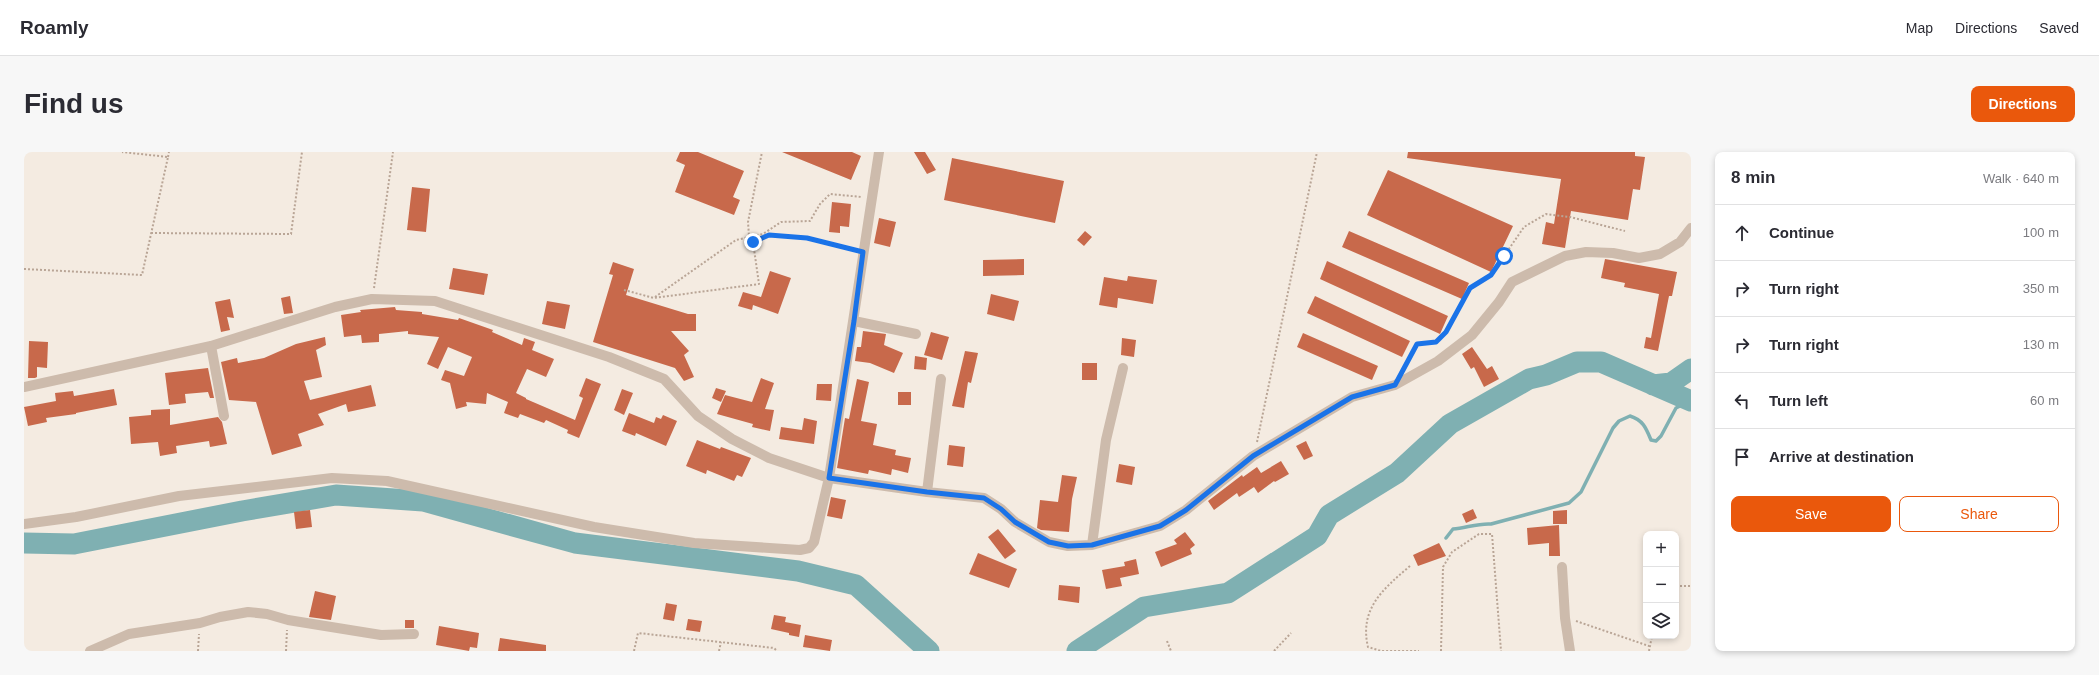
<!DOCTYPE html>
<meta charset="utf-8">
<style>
:root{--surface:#fff;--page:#f7f7f7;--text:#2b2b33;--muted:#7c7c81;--line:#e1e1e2;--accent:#ea580c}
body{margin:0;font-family:Arial,sans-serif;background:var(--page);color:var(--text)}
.controls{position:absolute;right:12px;bottom:12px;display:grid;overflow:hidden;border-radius:8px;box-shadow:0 2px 6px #0003}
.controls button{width:36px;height:36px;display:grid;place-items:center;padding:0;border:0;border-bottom:1px solid var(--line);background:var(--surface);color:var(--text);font:20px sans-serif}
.stop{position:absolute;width:12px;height:12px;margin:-9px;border:3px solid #1a73e8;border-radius:50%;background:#fff}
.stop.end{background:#1a73e8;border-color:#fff;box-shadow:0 1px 4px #0008}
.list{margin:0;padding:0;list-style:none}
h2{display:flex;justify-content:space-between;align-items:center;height:52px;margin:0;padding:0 16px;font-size:17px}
h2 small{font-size:13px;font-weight:400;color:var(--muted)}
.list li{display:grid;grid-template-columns:26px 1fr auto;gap:12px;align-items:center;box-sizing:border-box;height:56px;padding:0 16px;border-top:1px solid var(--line)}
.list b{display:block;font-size:15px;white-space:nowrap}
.list em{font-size:13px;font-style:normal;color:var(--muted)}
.actions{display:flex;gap:8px;padding:12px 16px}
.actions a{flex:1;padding:9px 0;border:1px solid var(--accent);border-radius:8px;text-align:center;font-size:14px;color:var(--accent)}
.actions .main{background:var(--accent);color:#fff}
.icon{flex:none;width:22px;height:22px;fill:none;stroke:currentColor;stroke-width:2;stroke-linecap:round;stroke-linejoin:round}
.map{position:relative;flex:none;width:1667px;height:499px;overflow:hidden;border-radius:8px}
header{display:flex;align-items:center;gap:24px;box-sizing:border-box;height:56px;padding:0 20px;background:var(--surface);border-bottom:1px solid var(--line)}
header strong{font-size:19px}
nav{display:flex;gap:22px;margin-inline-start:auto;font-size:14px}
.intro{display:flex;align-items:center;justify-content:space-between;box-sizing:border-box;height:96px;padding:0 24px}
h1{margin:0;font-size:28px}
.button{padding:10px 18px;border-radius:8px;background:var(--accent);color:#fff;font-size:14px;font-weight:700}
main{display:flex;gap:24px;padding:0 24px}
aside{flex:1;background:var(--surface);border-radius:8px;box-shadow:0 2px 6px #0003}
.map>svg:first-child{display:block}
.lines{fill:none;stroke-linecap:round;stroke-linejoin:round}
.stream{stroke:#7fb0b2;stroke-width:3.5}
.river{stroke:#7fb0b2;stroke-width:21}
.building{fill:#c8694b}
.path{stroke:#b9a596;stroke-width:2;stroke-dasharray:2 2;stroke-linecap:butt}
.minor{stroke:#cdbbac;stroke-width:10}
.route{stroke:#1a73e8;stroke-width:5}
</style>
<header>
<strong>Roamly</strong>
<nav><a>Map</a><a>Directions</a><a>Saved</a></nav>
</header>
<div class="intro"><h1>Find us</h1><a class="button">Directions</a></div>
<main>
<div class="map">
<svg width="1667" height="499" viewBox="0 0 1667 499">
<rect width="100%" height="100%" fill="#f4ebe1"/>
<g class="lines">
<!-- stream -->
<path class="stream" d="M1422,386L1429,377C1442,376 1454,371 1467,372L1545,351L1557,340L1589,276L1595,269L1606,264C1619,268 1622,276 1627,288L1632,289L1637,284L1652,256L1666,249"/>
<!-- river -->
<path class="river" d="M1629,233L1647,231L1667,217
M0,391L50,392L218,359L312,343L399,349L551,391L774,419L832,433L905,499
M1053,499L1120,455L1204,441L1293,384L1305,363L1373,321L1426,272L1505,227L1522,223L1553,210H1577L1667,249"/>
</g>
<!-- building -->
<path class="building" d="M656,0H674L720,19L709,45L716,48L710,63L651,40L661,13L652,9Z
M758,0H828L837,4L827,28Z
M890,0H901L912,18L903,22Z
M1384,0H1611V4L1621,5L1616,38L1609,37L1604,68L1547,59L1541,96L1518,92L1522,70L1530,72L1537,27L1383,6Z
M928,6L1040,29L1031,71L920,48Z
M1364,18L1489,74L1467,120L1343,63Z
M388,35L406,37L402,80L383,78Z
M808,50L827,52L825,75L816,74V81L805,80Z
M855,66L872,70L866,95L850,91Z
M1061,79L1068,85L1060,94L1053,88Z
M1325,79L1445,131L1438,147L1318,95Z
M1000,107V123L959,124V108Z
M1581,107L1653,120L1648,144H1645L1634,199L1620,196L1622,185L1627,186L1635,142L1600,135L1601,131L1577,126Z
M1303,109L1424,164L1416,182L1296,127Z
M589,110L610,117L602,143L664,162H672V179H647L665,199L660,203L670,225L660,229L651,216L569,190L589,123L585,122Z
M429,116L464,122L460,143L425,137Z
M746,119L767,126L754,162L729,153L728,158L714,154L719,140L737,145Z
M1104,124L1133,128L1129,152L1094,146L1093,156L1075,153L1080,125L1103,129Z
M967,142L995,149L990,169L963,162Z
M266,144L269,161L260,162L257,146Z
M1291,144L1386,189L1378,205L1283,161Z
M206,147L210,166L203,165L206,178L197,180L191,150Z
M523,149L546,153L541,177L518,172Z
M371,155L372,158L398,160V162L434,168L435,166L469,178L468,180L498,193L500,186L511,190L508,198L530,207L522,225L503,217L492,241L502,246V247L551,268L559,246L555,244L562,226L577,232L555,286L543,281L544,278L522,268L520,271L496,262L494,266L480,261L484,250L463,241L462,252L442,250L443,254L432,257L426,231L417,228L421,218L440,224L448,205L424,195L414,217L403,212L415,185L384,182V179L355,182V190L338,191L337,183L320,185L317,163L337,160L336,158Z
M839,179L862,182L860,193L879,201L870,221L846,211L831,209L833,195H837Z
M907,180L925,185L918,208L900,203Z
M1279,181L1354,214L1348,228L1273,195Z
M301,185L302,193L292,198L298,225L280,229L286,248L347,233L352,254L324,260L322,252L294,262L300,273L274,282L278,294L248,303L232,250L205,248L197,210L213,206L214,211L240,206L272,192Z
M1098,186L1112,188L1110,205L1097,203Z
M5,189L24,190L23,216L13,215V225L11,226H4Z
M1448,195L1463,217L1468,214L1475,227L1460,235L1450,215L1447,217L1438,202Z
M941,199L954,201L947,231L944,230L940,256L928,254Z
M891,204L903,206L902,218L890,217Z
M1058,211H1073V228H1058Z
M184,216L190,246H186L184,240L161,242L162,251L145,253L141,221Z
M737,226L750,231L741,257L750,258L746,279L728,275L729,272L693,262L701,243L728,250Z
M833,227L845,230L837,269L853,272L849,293L872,298L871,303L887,306L884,321L868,317L867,323L845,318L844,322L813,316L821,266L825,267Z
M793,232H808L807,249L792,248Z
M692,236L702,239L697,250L688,246Z
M90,237L93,253L52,261V262L22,266L23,270L4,274L0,255L32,249L31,241L49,239L50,244Z
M598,237L609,241L600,263L590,258Z
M874,240H887V253H874Z
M146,257V273L194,265L198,270L203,292L186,295L185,289L152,294L153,301L136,304L134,290L107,292L105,265L127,263V258Z
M605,261L630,271L632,265L637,267L639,263L653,269L642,294L612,281L611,284L598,279Z
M780,266L793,269L790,292L755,287L757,275L778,278Z
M673,288L696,297L697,295L727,306L718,325L713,323L710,329L683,318L682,322L662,314Z
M1282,289L1289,304L1280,308L1272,294Z
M925,293L941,295L939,315L923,313Z
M1257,309L1265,322L1251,330L1250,329L1234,341L1230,335L1215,345L1213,341L1190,358L1184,349L1218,323L1219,325L1233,315L1237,321Z
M1095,312L1111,315L1108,333L1092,330Z
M1038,323L1053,325L1048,347L1045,380L1017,378L1013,376L1016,348L1034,350Z
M807,345L822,348L818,367L803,364Z
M1449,357L1453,366L1442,371L1438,362Z
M286,358L288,375L272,377L270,360Z
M1543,358V372H1529V359Z
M1535,373L1536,404H1525V391L1504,393L1503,376Z
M974,377L992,399L981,407L964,385Z
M1161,380L1171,393L1166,397L1168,402L1137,415L1131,400L1153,392L1150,388Z
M1415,391L1422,404L1394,414L1389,403Z
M954,401L993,417L985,436L945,422Z
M1112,407L1115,422L1096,426L1098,434L1082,437L1078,418L1101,414L1100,410Z
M1035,433L1056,435L1055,451L1034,448Z
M291,439L312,444L307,468L285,465Z
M642,451L653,453L650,469L639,467Z
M750,463L762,465L761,470L777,473L775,485L765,483V481L747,477Z
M664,467L678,469L676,480L662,478Z
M381,468H390V476H381Z
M415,474L455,481L453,496L446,495L445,499L412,493Z
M781,483L808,488L806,499L779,495Z
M476,486L522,493V499H474Z"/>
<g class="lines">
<!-- path -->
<path class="path" d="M144,5L145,0
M127,81L267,82L278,0
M729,90L745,83L783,86L830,97
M0,117L118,123L144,5L98,0
M350,136L369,0
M600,138L630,146L735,132L729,90L725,84L724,70L738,0
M631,145L712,88L739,82L757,70L786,69L796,52L806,42L838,45
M1381,214L1393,192L1412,190L1422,180L1446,137L1467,123L1500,75L1522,62L1546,65L1601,79
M1233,290L1293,0
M1386,414C1359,437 1335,457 1344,495L1357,499H1395
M1652,434H1667
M1552,469L1625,494
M1143,489L1147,499
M174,499L175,482
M262,499L263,478
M610,499L614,481L750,496L753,499
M695,499L697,490
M1250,499L1267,481
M1417,499L1419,415L1428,400L1455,382H1468L1477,499
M1625,499L1628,484"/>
<!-- minor -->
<path class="minor" d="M830,169L892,182
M187,194L200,264
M0,235L187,194L311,155L348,147L411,149L585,205L640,227L674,264L708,287L745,306L805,326L903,340L960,346L977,357L991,370L1025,390L1044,394L1068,393L1136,374L1162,358L1229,304L1328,245L1371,233L1414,209L1448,183L1475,150L1488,130L1541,104L1562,100L1589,101L1615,106L1636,102L1656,90L1667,76
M903,340L917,227
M0,372L52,365L155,344L308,326L363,329L570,375L670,391L776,398L785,396L790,390L805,326L855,0
M1068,393L1082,288L1099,216
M1538,415L1541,466L1546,499
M66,499L105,482L176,471L196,465L224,460L243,462L264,468L332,479L357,483L390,482"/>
</g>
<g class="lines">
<!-- route -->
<path class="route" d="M729,90L745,83L783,86L839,100L830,169L805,326L903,340L960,346L977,357L991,370L1025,390L1044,394L1068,393L1136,374L1162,358L1229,304L1328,245L1371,233L1393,192L1412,190L1422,180L1446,136L1467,123L1480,104"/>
</g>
</svg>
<div class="controls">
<button>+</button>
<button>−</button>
<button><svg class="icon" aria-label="layers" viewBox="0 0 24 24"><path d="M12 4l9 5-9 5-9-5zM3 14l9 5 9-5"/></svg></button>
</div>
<div class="stop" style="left:1480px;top:104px"></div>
<div class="stop end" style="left:729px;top:90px"></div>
</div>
<aside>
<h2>8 min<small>Walk · 640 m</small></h2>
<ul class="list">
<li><svg class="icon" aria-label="ahead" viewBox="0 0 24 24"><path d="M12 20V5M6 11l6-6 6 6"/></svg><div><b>Continue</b></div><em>100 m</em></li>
<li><svg class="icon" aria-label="right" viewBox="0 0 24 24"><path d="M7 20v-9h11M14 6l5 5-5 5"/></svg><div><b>Turn right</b></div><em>350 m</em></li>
<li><svg class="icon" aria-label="right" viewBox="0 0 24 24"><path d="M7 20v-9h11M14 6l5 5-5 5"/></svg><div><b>Turn right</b></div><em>130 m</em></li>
<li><svg class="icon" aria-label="left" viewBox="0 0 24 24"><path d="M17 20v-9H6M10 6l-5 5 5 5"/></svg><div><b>Turn left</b></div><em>60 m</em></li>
<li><svg class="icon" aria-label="arrive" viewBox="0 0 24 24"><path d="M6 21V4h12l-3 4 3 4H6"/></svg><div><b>Arrive at destination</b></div></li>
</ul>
<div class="actions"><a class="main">Save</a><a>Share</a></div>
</aside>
</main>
